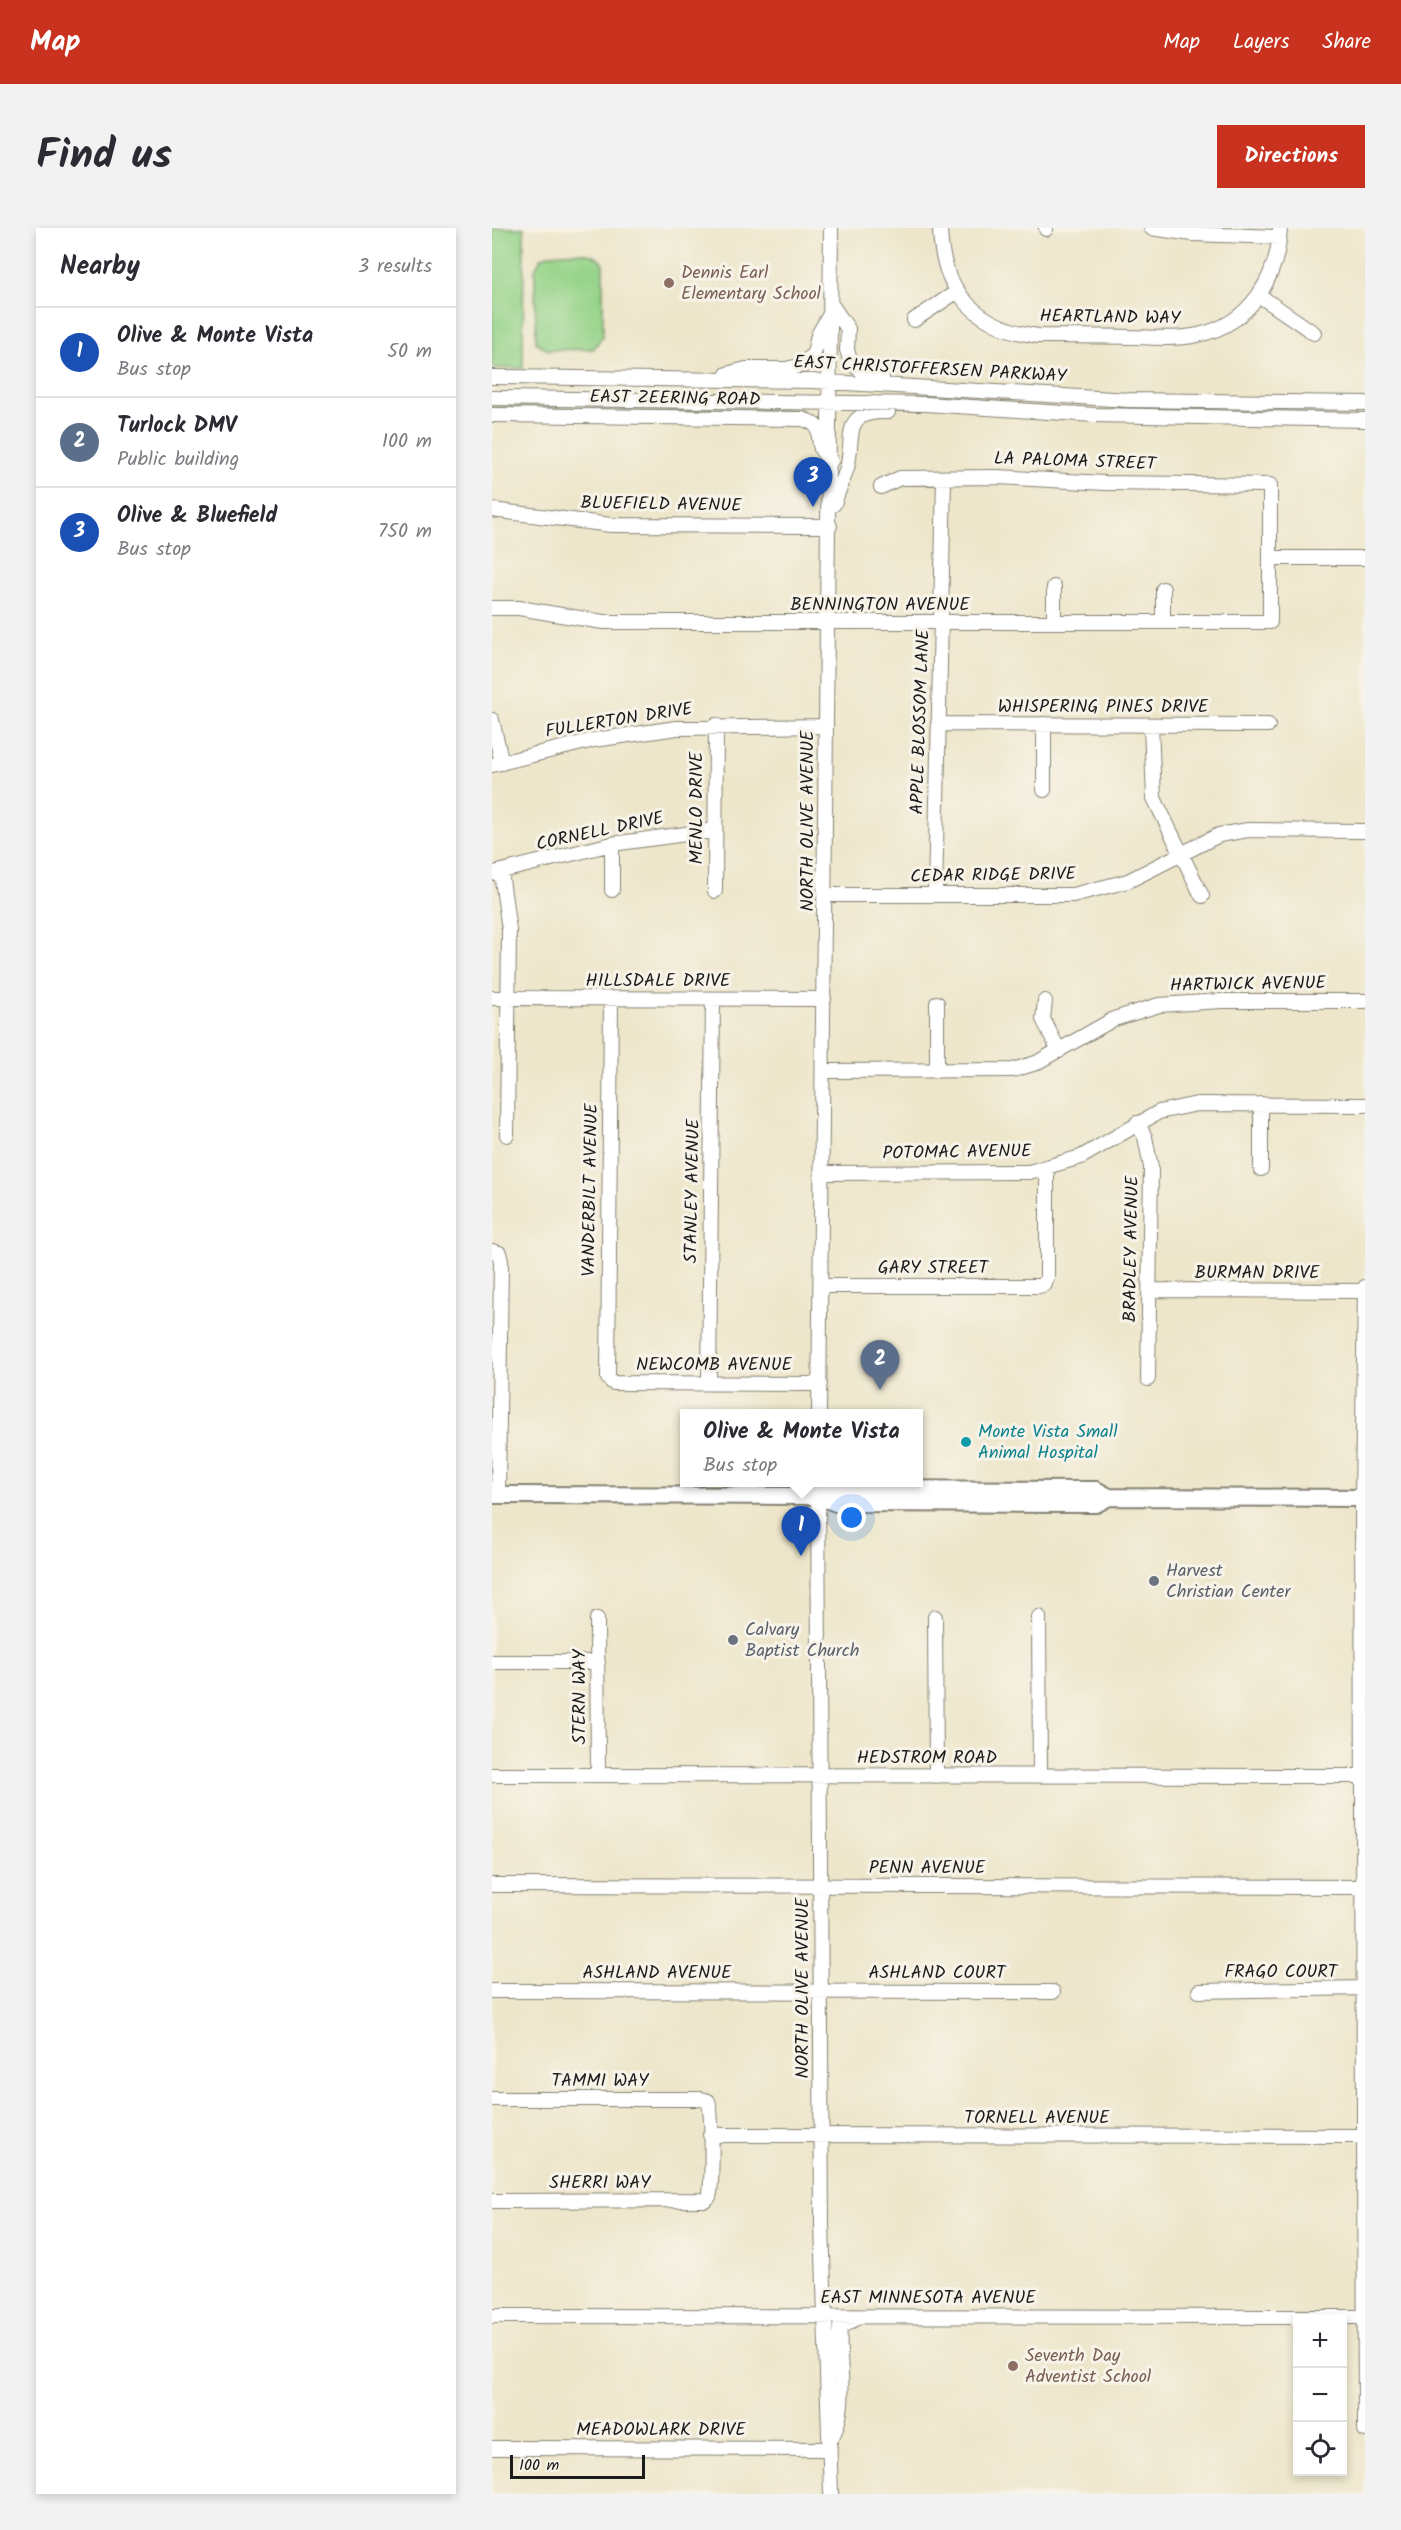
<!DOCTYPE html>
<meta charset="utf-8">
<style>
:root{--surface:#fff;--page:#f2f2f3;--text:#2b2b33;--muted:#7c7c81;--line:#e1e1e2;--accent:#c8321e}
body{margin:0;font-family:Kalam,sans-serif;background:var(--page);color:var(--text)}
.controls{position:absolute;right:18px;bottom:18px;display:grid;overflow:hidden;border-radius:0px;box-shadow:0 3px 9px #0003}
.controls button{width:54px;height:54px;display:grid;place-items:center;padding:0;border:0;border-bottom:2px solid var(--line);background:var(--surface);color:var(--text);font:30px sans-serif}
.scale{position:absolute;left:18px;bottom:15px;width:135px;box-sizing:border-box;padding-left:6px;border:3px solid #1c1c1c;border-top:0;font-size:16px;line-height:21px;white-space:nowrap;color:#1c1c1c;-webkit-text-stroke:4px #f7f3e8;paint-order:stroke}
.you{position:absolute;left:360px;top:1290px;width:21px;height:21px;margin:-15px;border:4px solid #fff;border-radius:50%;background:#1a73e8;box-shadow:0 0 0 9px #1a73e833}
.badge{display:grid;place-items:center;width:39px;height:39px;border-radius:50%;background:var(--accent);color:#fff;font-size:20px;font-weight:700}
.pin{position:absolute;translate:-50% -50px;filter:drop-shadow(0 2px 3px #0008)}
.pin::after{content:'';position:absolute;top:32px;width:21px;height:18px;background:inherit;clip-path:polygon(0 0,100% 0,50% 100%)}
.popup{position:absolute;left:188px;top:1181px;width:243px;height:78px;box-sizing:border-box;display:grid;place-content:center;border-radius:0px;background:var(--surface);filter:drop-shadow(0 2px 4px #0005);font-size:20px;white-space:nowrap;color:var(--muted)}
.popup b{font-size:22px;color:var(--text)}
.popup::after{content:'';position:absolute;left:50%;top:100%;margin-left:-12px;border:12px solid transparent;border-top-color:var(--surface)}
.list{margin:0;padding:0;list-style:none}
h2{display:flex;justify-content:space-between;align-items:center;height:78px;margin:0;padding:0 24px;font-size:26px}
h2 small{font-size:20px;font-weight:400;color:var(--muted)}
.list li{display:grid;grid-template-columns:39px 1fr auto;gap:18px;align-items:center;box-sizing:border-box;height:90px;padding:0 24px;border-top:2px solid var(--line)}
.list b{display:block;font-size:22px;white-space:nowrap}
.list p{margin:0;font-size:20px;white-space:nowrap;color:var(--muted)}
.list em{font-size:20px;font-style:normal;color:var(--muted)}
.icon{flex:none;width:33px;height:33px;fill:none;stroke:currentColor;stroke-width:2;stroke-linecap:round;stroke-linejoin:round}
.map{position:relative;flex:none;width:873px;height:2266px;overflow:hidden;border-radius:0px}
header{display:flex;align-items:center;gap:36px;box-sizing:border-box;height:84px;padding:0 30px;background:var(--accent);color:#fff}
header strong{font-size:28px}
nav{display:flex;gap:33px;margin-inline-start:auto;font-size:21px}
.intro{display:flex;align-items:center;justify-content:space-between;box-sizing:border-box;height:144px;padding:0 36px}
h1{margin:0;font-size:42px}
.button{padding:15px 27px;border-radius:0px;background:var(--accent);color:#fff;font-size:21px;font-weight:700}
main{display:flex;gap:36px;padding:0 36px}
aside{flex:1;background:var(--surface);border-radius:0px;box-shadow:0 3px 9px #0003}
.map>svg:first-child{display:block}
.green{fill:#95d388;stroke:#587852;stroke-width:1.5}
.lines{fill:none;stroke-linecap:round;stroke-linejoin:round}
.minor-casing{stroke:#848173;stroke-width:16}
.major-casing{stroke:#848173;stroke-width:20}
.minor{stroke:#fff;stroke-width:14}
.major{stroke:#fff;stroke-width:16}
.education-dot{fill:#8d6e63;stroke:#f7f3e8;stroke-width:2}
.culture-dot{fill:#0f9aa8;stroke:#f7f3e8;stroke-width:2}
.worship-dot{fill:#6b7280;stroke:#f7f3e8;stroke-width:2}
.labels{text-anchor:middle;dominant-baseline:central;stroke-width:6;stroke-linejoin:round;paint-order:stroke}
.education-label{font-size:18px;fill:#785e54;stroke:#f7f3e8;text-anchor:start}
.street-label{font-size:18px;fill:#1c1c1c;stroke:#f7f3e8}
.culture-label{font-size:18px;fill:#0d838f;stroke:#f7f3e8;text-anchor:start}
.worship-label{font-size:18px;fill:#5b616d;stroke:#f7f3e8;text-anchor:start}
</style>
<header>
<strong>Map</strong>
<nav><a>Map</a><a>Layers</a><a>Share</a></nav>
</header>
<div class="intro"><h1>Find us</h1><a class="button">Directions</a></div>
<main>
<aside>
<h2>Nearby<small>3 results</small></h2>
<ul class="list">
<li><span class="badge" style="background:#1a4fb4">1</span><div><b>Olive &amp; Monte Vista</b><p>Bus stop</p></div><em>50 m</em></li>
<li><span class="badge" style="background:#5c6f8a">2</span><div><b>Turlock DMV</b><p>Public building</p></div><em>100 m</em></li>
<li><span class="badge" style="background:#1a4fb4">3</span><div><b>Olive &amp; Bluefield</b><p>Bus stop</p></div><em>750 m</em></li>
</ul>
</aside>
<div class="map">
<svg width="873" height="2266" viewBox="0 0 873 2266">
<rect width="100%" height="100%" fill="#f7f3e8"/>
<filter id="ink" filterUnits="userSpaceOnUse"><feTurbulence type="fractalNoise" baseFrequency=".0167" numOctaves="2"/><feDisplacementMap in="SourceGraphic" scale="12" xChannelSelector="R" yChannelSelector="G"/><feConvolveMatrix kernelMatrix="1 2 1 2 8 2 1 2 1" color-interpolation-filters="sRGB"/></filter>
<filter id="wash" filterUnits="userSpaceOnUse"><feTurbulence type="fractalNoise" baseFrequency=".008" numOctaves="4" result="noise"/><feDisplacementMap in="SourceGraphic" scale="24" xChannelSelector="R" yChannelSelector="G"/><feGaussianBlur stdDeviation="1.35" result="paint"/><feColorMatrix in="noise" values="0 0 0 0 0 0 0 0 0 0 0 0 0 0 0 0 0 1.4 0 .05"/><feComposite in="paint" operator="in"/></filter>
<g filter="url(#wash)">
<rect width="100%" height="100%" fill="#ede6ca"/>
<!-- green -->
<path class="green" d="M0,0H32L31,140H0Z
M57,26C73,25 102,20 111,36V108L101,121L56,122L44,114L43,41L49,30Z
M0,179L310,182V185L0,181Z"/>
</g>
<g filter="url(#ink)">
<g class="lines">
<defs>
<path id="minor" d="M448,0C449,63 485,100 546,108C577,108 607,108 638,109C660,109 684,112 706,107C758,96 786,50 788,0
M659,0L700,6L787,9
M554,1V0
M768,68L822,105
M339,76L356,101L355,122L359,135L372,145L390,149
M422,92L466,63
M235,146L254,141H294L311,137L322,125L326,107L338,86
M0,149L321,153L637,172L873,175
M0,170L434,176L603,187L873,192
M0,187L310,191C333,197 324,206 329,221C331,225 336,230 339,233
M342,276C346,263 353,249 356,236C362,205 350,183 396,184
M0,282L119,297L338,298
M778,330H873
M562,359V394
M0,380H27L111,394H778V257L613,255L505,249L408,250L389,259
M671,394V361
M0,492L10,535
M446,496L776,497
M659,497L662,570L710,668
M0,537L102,512L185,500L334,498
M552,562V496
M120,616V662
M9,644L17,702L15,907
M2,645L120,616L223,602
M223,663L224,497
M333,667H581L636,653L727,607L756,602L873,603
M443,667L452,250
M0,770L332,771
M119,771L116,1150L121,1155L328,1156
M553,773L551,791L567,823
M331,843L521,842L544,835L622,791L667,777L729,773H873
M445,843V775
M769,876V941
M645,895L653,909L659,939L656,1151
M330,945L537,944L589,929L667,884L705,876L873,877
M0,1023L7,1025L9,1033L6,1267
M329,1058H547L553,1056L555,1049V940
M873,1059L870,1270L873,2202
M658,1062L873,1063
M217,1155L221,771
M327,1186L339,0
M326,1254L330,1997L339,2266
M443,1389L444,1548
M547,1389L548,1548
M105,1391L106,1547
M0,1434H106
M0,1547L870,1548
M0,1657L871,1659
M0,1763L561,1764
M707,1763L873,1760
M0,1871H209L216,1873C221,1884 220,1950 218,1965C217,1970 217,1969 213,1972L0,1973
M218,1907L872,1908
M0,2088L872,2089
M339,2211C358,2176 345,2138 348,2099L365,2090
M0,2220L338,2221"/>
<path id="major" d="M0,1267L326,1268L344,1261L604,1262L617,1269L873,1270
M326,1268L344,1275L604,1276L617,1269"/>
</defs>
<!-- minor casing -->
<use href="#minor" class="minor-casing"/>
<!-- major casing -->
<use href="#major" class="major-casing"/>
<!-- minor -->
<use href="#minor" class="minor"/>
<!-- major -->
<use href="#major" class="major"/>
</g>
</g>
<!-- markers -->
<g class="education-dot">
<circle cx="177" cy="55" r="6"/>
<circle cx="521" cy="2138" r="6"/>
</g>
<circle class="culture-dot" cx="474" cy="1214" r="6"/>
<g class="worship-dot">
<circle cx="662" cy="1353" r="6"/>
<circle cx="241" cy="1412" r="6"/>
</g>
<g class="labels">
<!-- education labels -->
<g class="education-label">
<text x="189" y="45">Dennis Earl<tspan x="189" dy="21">Elementary School</tspan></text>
<text x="533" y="2128">Seventh Day<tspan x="533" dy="21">Adventist School</tspan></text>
</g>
<!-- street labels -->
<g class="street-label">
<text transform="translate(618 90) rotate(1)">HEARTLAND WAY</text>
<text transform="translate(438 142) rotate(3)">EAST CHRISTOFFERSEN PARKWAY</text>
<text transform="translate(183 171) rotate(1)">EAST ZEERING ROAD</text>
<text transform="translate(583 234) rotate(2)">LA PALOMA STREET</text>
<text transform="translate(169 277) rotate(1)">BLUEFIELD AVENUE</text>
<text x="388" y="377">BENNINGTON AVENUE</text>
<text x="611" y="479">WHISPERING PINES DRIVE</text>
<text transform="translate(127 493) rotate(-9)">FULLERTON DRIVE</text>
<text transform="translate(429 494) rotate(-88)">APPLE BLOSSOM LANE</text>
<text transform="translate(205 580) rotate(-90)">MENLO DRIVE</text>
<text transform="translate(316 593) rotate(-90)">NORTH OLIVE AVENUE</text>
<text transform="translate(108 604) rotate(-12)">CORNELL DRIVE</text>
<text transform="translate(501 648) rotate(-1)">CEDAR RIDGE DRIVE</text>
<text x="166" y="753">HILLSDALE DRIVE</text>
<text transform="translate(756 757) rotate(-1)">HARTWICK AVENUE</text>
<text transform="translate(465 925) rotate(-1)">POTOMAC AVENUE</text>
<text transform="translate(99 962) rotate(-89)">VANDERBILT AVENUE</text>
<text transform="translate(201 963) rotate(-89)">STANLEY AVENUE</text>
<text transform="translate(640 1021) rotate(-89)">BRADLEY AVENUE</text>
<text x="441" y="1040">GARY STREET</text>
<text x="765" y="1045">BURMAN DRIVE</text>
<text x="222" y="1137">NEWCOMB AVENUE</text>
<text transform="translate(88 1469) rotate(-90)">STERN WAY</text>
<text x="435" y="1530">HEDSTROM ROAD</text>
<text x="435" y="1640">PENN AVENUE</text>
<text x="789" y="1744">FRAGO COURT</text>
<text x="165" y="1745">ASHLAND AVENUE</text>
<text x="445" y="1745">ASHLAND COURT</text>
<text transform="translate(311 1760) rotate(-90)">NORTH OLIVE AVENUE</text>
<text x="108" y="1853">TAMMI WAY</text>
<text x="545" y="1890">TORNELL AVENUE</text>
<text x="108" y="1955">SHERRI WAY</text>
<text x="436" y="2070">EAST MINNESOTA AVENUE</text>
<text x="169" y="2202">MEADOWLARK DRIVE</text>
</g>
<!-- culture labels -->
<g class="culture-label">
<text x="486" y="1204">Monte Vista Small<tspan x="486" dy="21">Animal Hospital</tspan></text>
</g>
<!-- worship labels -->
<g class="worship-label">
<text x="674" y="1343">Harvest<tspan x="674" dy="21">Christian Center</tspan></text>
<text x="253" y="1402">Calvary<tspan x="253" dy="21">Baptist Church</tspan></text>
</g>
</g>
</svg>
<div class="controls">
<button>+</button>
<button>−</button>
<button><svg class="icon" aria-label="locate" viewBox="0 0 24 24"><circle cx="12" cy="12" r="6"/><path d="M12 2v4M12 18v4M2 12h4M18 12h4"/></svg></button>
</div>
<div class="scale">100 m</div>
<div class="you"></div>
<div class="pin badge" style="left:309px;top:1328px;background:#1a4fb4">1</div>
<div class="popup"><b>Olive &amp; Monte Vista</b>Bus stop</div>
<div class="pin badge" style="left:388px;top:1162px;background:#5c6f8a">2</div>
<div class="pin badge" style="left:321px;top:279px;background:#1a4fb4">3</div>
</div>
</main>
